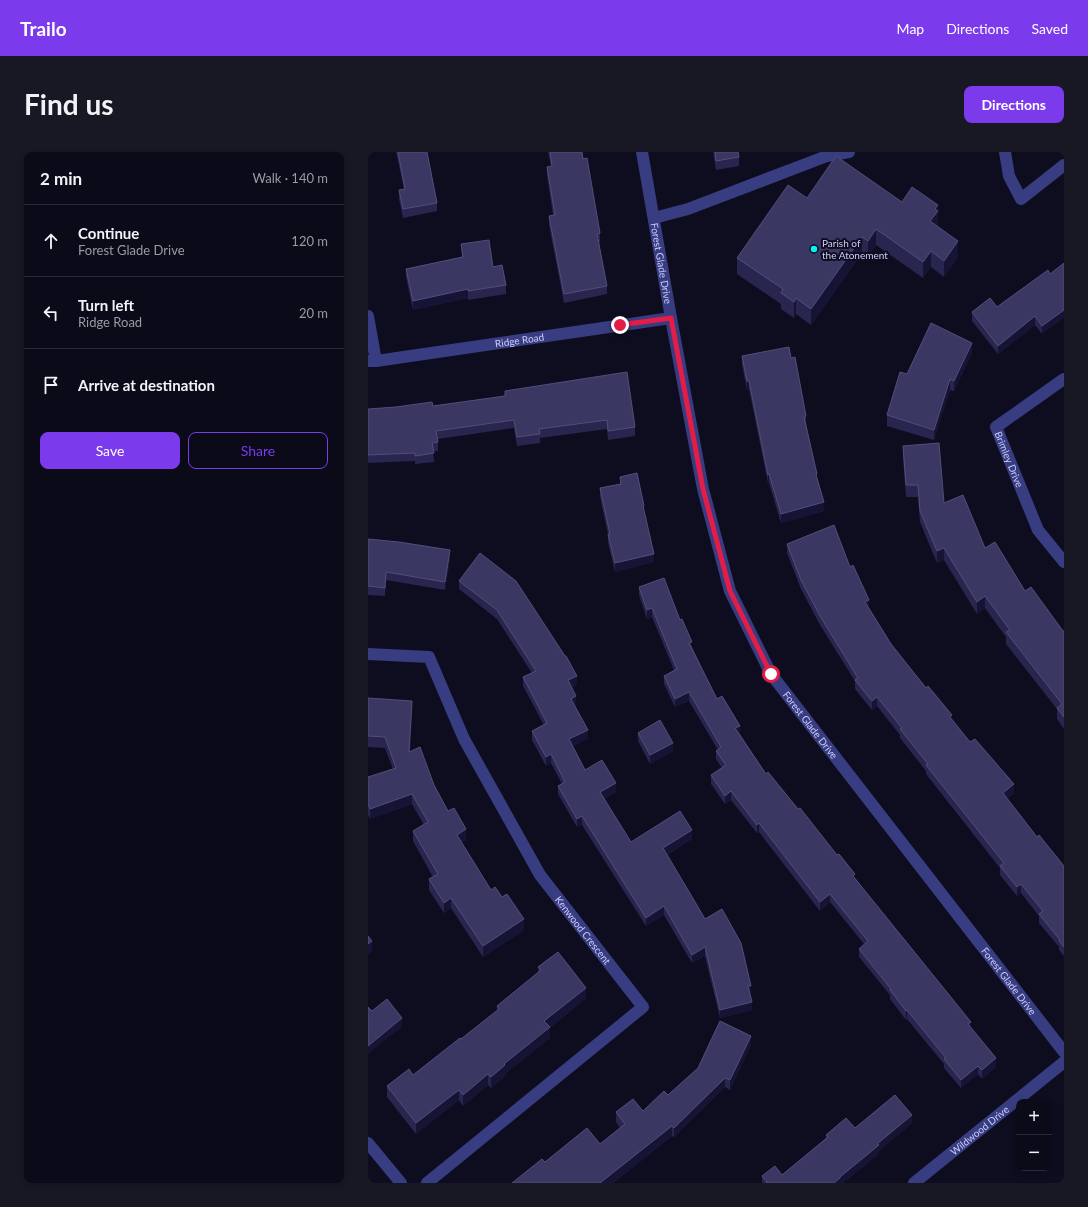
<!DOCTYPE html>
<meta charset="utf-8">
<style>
:root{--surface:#0a0a18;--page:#181825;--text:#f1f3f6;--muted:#999aa2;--line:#2a2b37;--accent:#7c3aed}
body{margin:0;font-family:Lato,sans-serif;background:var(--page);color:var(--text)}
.controls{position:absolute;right:12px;bottom:12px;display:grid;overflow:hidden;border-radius:8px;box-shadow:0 2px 6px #0003}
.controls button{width:36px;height:36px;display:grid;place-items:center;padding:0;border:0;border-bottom:1px solid var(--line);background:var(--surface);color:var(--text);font:20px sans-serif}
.stop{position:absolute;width:12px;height:12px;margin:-9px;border:3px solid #e11d48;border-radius:50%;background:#fff}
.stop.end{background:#e11d48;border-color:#fff;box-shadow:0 1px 4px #0008}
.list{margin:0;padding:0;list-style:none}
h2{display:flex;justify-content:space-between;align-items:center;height:52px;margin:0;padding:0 16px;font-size:17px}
h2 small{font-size:13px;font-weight:400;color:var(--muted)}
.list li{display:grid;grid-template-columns:26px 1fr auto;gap:12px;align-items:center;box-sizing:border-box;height:72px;padding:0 16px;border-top:1px solid var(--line)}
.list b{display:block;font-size:15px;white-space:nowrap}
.list p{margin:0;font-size:13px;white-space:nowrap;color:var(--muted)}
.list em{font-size:13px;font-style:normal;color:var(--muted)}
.actions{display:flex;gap:8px;padding:12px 16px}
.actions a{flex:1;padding:9px 0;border:1px solid var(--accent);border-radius:8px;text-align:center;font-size:14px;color:var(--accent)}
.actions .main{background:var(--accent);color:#fff}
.icon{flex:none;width:22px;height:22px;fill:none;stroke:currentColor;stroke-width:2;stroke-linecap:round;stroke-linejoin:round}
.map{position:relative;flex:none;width:696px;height:1031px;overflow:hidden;border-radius:8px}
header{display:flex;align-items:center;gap:24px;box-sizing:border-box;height:56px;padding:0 20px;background:var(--accent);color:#fff}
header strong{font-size:19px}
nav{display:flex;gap:22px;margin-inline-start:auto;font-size:14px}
.intro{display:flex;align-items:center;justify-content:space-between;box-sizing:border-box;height:96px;padding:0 24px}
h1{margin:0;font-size:28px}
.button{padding:10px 18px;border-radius:8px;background:var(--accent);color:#fff;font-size:14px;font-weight:700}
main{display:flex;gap:24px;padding:0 24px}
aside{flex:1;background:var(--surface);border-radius:8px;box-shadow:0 2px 6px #0003}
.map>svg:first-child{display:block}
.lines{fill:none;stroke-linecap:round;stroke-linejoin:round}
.minor{stroke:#373d80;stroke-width:12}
.wall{fill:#28254f}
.shaded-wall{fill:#161434}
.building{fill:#3a3762;stroke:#514e7b}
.route{stroke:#e11d48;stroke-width:5}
.poi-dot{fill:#00f7f2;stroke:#0e0d20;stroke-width:1.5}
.labels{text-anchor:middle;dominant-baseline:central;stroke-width:4;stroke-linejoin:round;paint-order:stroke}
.poi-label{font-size:10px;fill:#ccf;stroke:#0e0d20;text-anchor:start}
.street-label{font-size:10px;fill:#ccf;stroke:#0e0d20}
</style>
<header>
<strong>Trailo</strong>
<nav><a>Map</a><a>Directions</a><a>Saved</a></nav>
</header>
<div class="intro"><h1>Find us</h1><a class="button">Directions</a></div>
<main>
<aside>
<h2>2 min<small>Walk · 140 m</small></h2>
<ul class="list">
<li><svg class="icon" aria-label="ahead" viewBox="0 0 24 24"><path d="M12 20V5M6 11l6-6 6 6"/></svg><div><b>Continue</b><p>Forest Glade Drive</p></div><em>120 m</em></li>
<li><svg class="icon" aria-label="left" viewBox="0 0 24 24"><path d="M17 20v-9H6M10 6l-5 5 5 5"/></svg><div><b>Turn left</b><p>Ridge Road</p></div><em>20 m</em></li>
<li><svg class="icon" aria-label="arrive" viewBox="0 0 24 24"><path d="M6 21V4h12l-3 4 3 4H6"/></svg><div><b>Arrive at destination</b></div></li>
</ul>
<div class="actions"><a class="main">Save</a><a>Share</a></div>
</aside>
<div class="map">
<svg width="696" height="1031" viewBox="0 0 696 1031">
<rect width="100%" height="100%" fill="#0e0d20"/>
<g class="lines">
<!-- minor -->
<g class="minor">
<path id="s1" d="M274,0L303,166L335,337L362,439L403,522L696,900"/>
<path d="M637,0L641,24L653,47L696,13"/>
<path d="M286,66L320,57L459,4L481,0"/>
<path d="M0,164L8,209"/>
<path id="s2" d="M0,209H8L303,166"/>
<path id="s3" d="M696,227L628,275L670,378L696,410"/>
<path id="s4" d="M0,502L61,505L96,587L172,723L275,855L59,1031"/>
<path d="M0,991L33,1031"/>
<path id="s5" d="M546,1031L696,910"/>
</g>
</g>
<!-- wall -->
<path class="wall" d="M28,0H59L69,51V59L35,66L31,47V38L36,37Z
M180,0H214L232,81V90H231L239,134V142L196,151L181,73V64L185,63L179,23V15L183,14Z
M345,0H370L371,5V14L348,18Z
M439,46L534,50L570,58V75L590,105L576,125L563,115L555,126L508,93L500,105L494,101L443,173L428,162L426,166L413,157V152L369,122V106Z
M93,92L125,115L138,133V142L100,148V146L45,158L38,125V117L94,105Z
M680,118L674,182L667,173L630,202L604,169V160L629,155Z
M604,201L586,239L582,238L566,288L519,274V263L539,222Z
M374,204L423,206L438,264V271L456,359L413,371L401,331H400L381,237L379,238L374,213Z
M137,239L267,275V284L240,288L239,277L172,286V291L149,294L146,276L70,287V299H65L66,310L47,312V309L0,311V257L65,254L137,244Z
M535,294L576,351L657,439L695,479H696V577L689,567V557L638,492V485L617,456L609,462L576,408L569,411L552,370L550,345H538L535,306Z
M252,325L276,354V359L286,410L247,420L240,391V382L232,345V336L252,332Z
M0,387L82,407L77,438L18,428L17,444L0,443Z
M419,392L482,415L501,456L523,492L602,590L646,641L639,647L669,685L696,714V804L691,798V795L671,771V764L653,741L649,744L632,723V716L558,622V619L532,586V583L509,554L504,558L487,537V529L452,473L433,437L419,401Z
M112,401L209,533L204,535L208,553H207L220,586L205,594L217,618L248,640L236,647L263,690L324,687L299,703L337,767L383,842H382L384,858L352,866L337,804L324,811L296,763L278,774L214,673L209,675L190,642V634L194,632L183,611L178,614L164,588V579L176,573L155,534V525L164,521L129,467L91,437V429Z
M271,435L312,468L324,495L349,547L372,582L398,622L430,657L487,726L603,876L628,915L614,927L610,922L593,936L576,916V912L539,867L538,868L522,847V843L491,805V797L496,792L462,750L452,759L391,680L389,681L363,648L357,652L343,632V623L354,616L348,607V599L350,598L321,549L307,555L296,532V524L306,518L284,465L279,467L271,443Z
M0,546L44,559L42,599L66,633L80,659L98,688L93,690L123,738L156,778L115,805L83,756L76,761L61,738V727L65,725L45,689V679L56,673L44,652L2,667L0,663V625L25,617L17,596L0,595Z
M270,581L305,599L282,612L270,589Z
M170,815L218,846L182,876V886L137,922V924L123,936L120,933L95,954L91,948L48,982L19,945V934L45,923L93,887L129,859V854L170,821Z
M383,893L362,938L357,935L306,985L304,984L245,1031H144L177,1010L232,992L252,976L248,970V960L275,959Z
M544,971L511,999V1002L475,1031H394V1024L414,1023L458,986V983L487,976Z"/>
<!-- shaded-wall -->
<path class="shaded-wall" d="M570,53V75L562,85V69L567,57Z
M508,77V93L500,105V89Z
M494,85V101L443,173V157Z
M590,89V105L576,125V109Z
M563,99V115L555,126V110Z
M100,137V146L45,158V149Z
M428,146V162L426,166V150Z
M696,158V166L674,182V174Z
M667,164V173L630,202V194Z
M604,191V201L586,239V229Z
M582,227V238L566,288V278Z
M379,229H381V237L379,238Z
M401,322V331H400V323Z
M456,350V359L413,371V362Z
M576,396V408L569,411V399Z
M82,398V407L77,438V430Z
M286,402V410L247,420V411Z
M18,420V428L17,444V436Z
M617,444V456L609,462V450Z
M501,448V457L497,450Z
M284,456V465L279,467V458Z
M209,524V533L200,537V528Z
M321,540V549L307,555V547Z
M208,544V553L203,555V547Z
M509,545V554L504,558V549Z
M44,549V559L41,610V600Z
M372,574V582L367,576Z
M220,578V586L201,596V587Z
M305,591V599L282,612V603Z
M183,602V611L178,614V605Z
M248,631V640L232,649V640Z
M646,632V641L635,650V641Z
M363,639V648L357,652V644Z
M44,642V652L2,667V657Z
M214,664V673L209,675V667Z
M391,671V680L389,681V673Z
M98,677V688L89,693V683Z
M324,678V687L295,705V696Z
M653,732V741L649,744V735Z
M462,742V750L452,759V750Z
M83,746V756L76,761V751Z
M296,754V763L278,774V766Z
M156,767V778L115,805V794Z
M4,789V800L0,803V792Z
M337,795V804L324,811V803Z
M380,834H383V842L380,843Z
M218,836V846L182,876V886L137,922V924L123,936V925L136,912L176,869Z
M384,850V858L352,866V858Z
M539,858V867L538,868V859Z
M34,866V875L0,902V894Z
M603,870V879L600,872Z
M383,884V893L362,938V928Z
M628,906V915L614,927V918Z
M610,914V922L593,936V928Z
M120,922V933L95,954V943Z
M357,926V935L306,985V976Z
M91,938V948L48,982V971Z
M544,963V971L511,999V1002L475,1031H466L472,1025L509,992Z
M304,974V984L245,1031H232Z"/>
<!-- building -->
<path class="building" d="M30,0H59L69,51L35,57L31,38L37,37Z
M182,0H214L215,7L219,6L232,81L229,82L239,134L196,142L181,64L187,63L179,15L184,14Z
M347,0H370L371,5L348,9Z
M468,4L534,50L544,35L570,53L567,57L570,59L562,69L590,89L576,109L563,99L555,110L508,77L500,89L494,85L443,157L428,146L426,150L413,141L415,137L369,106L420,33L439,46Z
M121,88L125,115L134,113L138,133L100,139V137L45,149L38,117L95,105L93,92Z
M696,111V158L674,174L667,164L630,194L604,160L622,146L629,155L680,118L682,122Z
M563,171L604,191L586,229L582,227L566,278L519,263L532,220L539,222Z
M421,195L423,206L427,205L438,264L436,265L449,322L448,323L456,350L413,362L401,322L400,323L381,229H379L374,204Z
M259,220L267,275L240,279L239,268L171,277L172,282L149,285L146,268L68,279L70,290L64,291L66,301L47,304V301L0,303V257L28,255L64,250L65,254L137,244V239Z
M571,291L576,351L595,343L617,396L627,390L657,439L663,435L695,479H696V565L689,556L694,552L638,480L642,478L617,444L609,450L576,396L569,399L552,359L550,333H538L535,294Z
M269,321L276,354H275L286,402L247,411L240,382H242L232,336L253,332L252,325Z
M466,373L482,415L485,413L501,448L497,450L523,492L558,536L560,534L584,563L582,565L602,590L607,587L646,632L635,641L669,685L671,683L696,714V795L691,789L692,788L671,762L675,759L653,732L649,735L632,714L636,711L558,613L560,612L532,577L534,576L509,545L504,549L487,528L490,526L452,464L433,428L419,392Z
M0,387L31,390L82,398L77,430L18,420L17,436L0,434Z
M112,401L148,429L197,504H198L209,524L200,528L208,544L203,547L220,578L201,587L217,618L234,608L248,631L232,640L263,690L312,659L324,678L295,696L323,743L337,767L354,757L373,791L383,834H380L384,850L352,858L337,795L324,803L296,754L278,766L214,664L209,667L190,634L197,630L183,602L178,605L164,579L179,571L155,525L168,519L129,458L91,429Z
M296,426L312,468L314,467L324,490L321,491L349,547L354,544L372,574L367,576L398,622L400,620L430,657L432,656L469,703L471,702L487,722L485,724L603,870L600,872L628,906L614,918L610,914L593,928L576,907L578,906L539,858L538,859L522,838L523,837L491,797L500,789L462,742L452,750L391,671L389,673L363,639L357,644L343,623L358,613L348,599L353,595L321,540L307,547L296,524L309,517L284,456L279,458L271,435Z
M0,546L44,549L41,600L52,595L66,633L80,659L86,656L98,677L89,683L123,738L127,735L134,745L139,742L156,767L115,794L83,746L76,751L61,727L70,722L45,679L60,670L44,642L2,657L0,652V625L28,616L17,585L0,584Z
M292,568L305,591L282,603L270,581Z
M0,784L4,789L0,792Z
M190,800L218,836L176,869L182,875L136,912L137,913L123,925L120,922L95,943L91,938L48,971L19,934L41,917L45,923L92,886L93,887L131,857L129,854L173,818L170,815Z
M19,847L34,866L0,894V855L4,859Z
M352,869L383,884L362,928L357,926L306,976L304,974L232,1031H144L174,1007L177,1010L219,976L232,992L257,972L248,960L265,947L275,959L296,939L300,943L330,916Z
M527,943L544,963L509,992L511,993L472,1025V1026L466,1031H398L399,1030L394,1024L407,1014L414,1023L460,985L458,983L478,966L487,976Z"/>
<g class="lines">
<!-- route -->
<path class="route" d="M252,173L303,166L335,337L362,439L403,522"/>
</g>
<!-- markers -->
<circle class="poi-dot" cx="446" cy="97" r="4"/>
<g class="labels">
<!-- poi labels -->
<g class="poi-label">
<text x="454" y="91">Parish of<tspan x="454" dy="12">the Atonement</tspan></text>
</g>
<!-- street labels -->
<g class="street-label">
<text stroke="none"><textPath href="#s1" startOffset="113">Forest Glade Drive</textPath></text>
<text stroke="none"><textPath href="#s2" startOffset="153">Ridge Road</textPath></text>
<text stroke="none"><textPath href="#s3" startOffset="118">Brimley Drive</textPath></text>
<text stroke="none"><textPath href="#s1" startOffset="605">Forest Glade Drive</textPath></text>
<text stroke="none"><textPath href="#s4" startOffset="376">Kenwood Crescent</textPath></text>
<text stroke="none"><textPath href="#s1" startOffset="929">Forest Glade Drive</textPath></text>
<text stroke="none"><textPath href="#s5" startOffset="84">Wildwood Drive</textPath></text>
</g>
</g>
</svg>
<div class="controls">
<button>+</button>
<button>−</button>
</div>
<div class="stop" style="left:403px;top:522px"></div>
<div class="stop end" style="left:252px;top:173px"></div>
</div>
</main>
